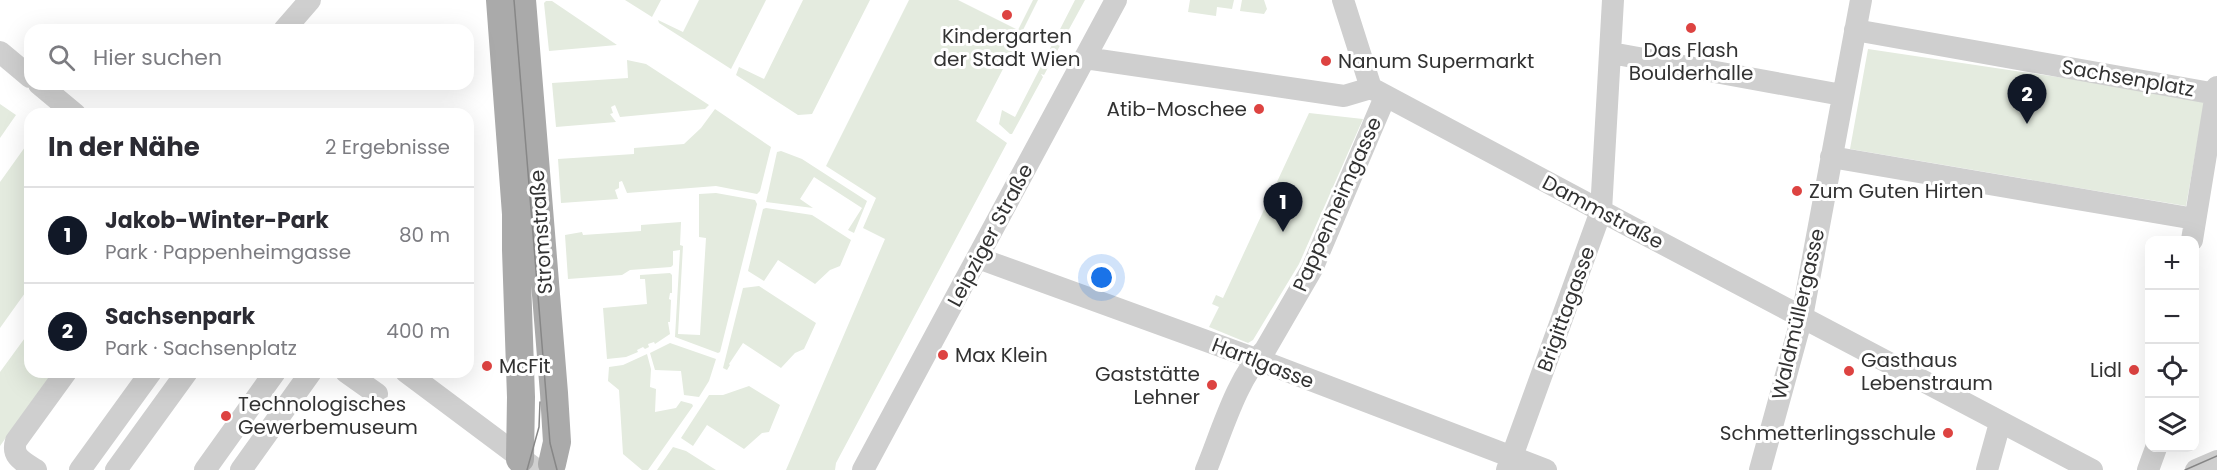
<!DOCTYPE html>
<html lang="de">
<meta charset="utf-8">
<style>
:root{--surface:#fff;--page:#f2f2f3;--text:#2b2b33;--muted:#7c7c81;--line:#e1e1e2;--accent:#111827}
body{margin:0;font-family:Poppins,sans-serif;background:var(--page);color:var(--text)}
.controls{position:absolute;right:18px;bottom:18px;display:grid;overflow:hidden;border-radius:12px;box-shadow:0 6px 24px #0002}
.controls button{width:54px;height:54px;display:grid;place-items:center;padding:0;border:0;border-bottom:2px solid var(--line);background:var(--surface);color:var(--text);font:30px sans-serif}
.you{position:absolute;left:1102px;top:278px;width:21px;height:21px;margin:-15px;border:4px solid #fff;border-radius:50%;background:#1a73e8;box-shadow:0 0 0 9px #1a73e833}
.badge{display:grid;place-items:center;width:39px;height:39px;border-radius:50%;background:var(--accent);color:#fff;font-size:20px;font-weight:700}
.pin{position:absolute;translate:-50% -50px;filter:drop-shadow(0 2px 3px #0008)}
.pin::after{content:'';position:absolute;top:32px;width:21px;height:18px;background:inherit;clip-path:polygon(0 0,100% 0,50% 100%)}
.list{margin:0;padding:0;list-style:none}
h2{display:flex;justify-content:space-between;align-items:center;height:78px;margin:0;padding:0 24px;font-size:26px}
h2 small{font-size:20px;font-weight:400;color:var(--muted)}
.list li{display:grid;grid-template-columns:39px 1fr auto;gap:18px;align-items:center;box-sizing:border-box;height:96px;padding:0 24px;border-top:2px solid var(--line)}
.list b{display:block;font-size:22px;white-space:nowrap}
.list p{margin:0;font-size:20px;white-space:nowrap;color:var(--muted)}
.list em{font-size:20px;font-style:normal;color:var(--muted)}
.icon{flex:none;width:33px;height:33px;fill:none;stroke:currentColor;stroke-width:2;stroke-linecap:round;stroke-linejoin:round}
.map{position:relative;flex:none;width:2217px;height:470px;overflow:hidden}
.search{position:absolute;background:var(--surface);box-shadow:0 6px 24px #0002;left:24px;top:24px;width:450px;height:66px;display:flex;align-items:center;gap:15px;box-sizing:border-box;padding:0 21px;border-radius:18px;color:var(--muted);font-size:22px}
.panel{position:absolute;background:var(--surface);box-shadow:0 6px 24px #0002;left:24px;top:108px;width:450px;height:270px;border-radius:18px}
.map>svg:first-child{display:block}
.green{fill:#e4ebdf}
.lines{fill:none;stroke-linecap:round;stroke-linejoin:round}
.minor{stroke:#cfcfcf;stroke-width:22}
.major{stroke:#aaa;stroke-width:28}
.tram{stroke:#878787;stroke-width:1.5}
.poi-dot{fill:#dd4341;stroke:#fff;stroke-width:2}
.labels{text-anchor:middle;dominant-baseline:central;stroke-width:6;stroke-linejoin:round;paint-order:stroke}
.poi-label{font-size:20px;fill:#323232;stroke:#fff;text-anchor:start}
.street-label{font-size:20px;fill:#323232;stroke:#fff}
</style>
<div class="map">
<svg width="2217" height="470" viewBox="0 0 2217 470">
<rect width="100%" height="100%" fill="#fff"/>
<!-- green -->
<path class="green" d="M625,0H661L652,17Z
M699,0H766L731,69L659,23L658,20L683,32Z
M803,0H870L812,114L798,115L736,75L739,67L764,79Z
M909,0H958L1018,30L1033,0H1038L1020,36H1017V42L976,121L1007,143L836,463L835,470H786L885,239L863,228L876,198L826,166Z
M1075,0H1085L1044,75L1041,74L1043,77L1012,134H1010L999,124L1002,110L1015,117Z
M1190,0H1234L1232,9L1217,7L1216,16L1188,12Z
M1242,0H1264L1267,9L1264,14L1240,11Z
M546,1H552L617,45L549,51L544,3Z
M1868,49L2205,99L2186,206L1850,149Z
M627,60L646,64L709,105L705,109L620,117L615,105L611,107L613,113L610,114L616,122L556,127L552,83L628,78Z
M0,104L16,115L0,138Z
M715,109L771,147L760,191L757,194L716,186L627,193L622,181L619,182V188L615,190L618,199L561,203L558,159L634,154V148L684,144L701,128Z
M1309,113L1363,119L1299,264L1253,340L1248,343L1209,327L1219,307L1212,304L1216,295L1223,298Z
M30,140V286L0,328V182Z
M781,151L802,159L867,201L854,233L848,230L862,208L814,177L800,199L813,208L766,202L777,152Z
M716,193L755,200L757,204L720,352L718,353L675,337L680,250L673,251V265L671,267L630,270L622,275L568,279L565,235L582,232L583,235L641,231V225L681,222L680,245L683,246L678,334L700,335L706,238L699,237V194Z
M766,208L812,215L851,240L840,266L830,270L815,284L778,260L764,281L748,271L763,209Z
M670,273L672,275V293H670L669,299L671,300L670,322H668L670,334L655,344L654,342L648,344L649,347L645,349L643,347L637,350L638,352L626,357L607,359L603,308L647,304L645,279H640V275Z
M759,286L816,323L804,349L795,353L781,368L743,343L729,364L730,365L727,370L723,368L743,288Z
M30,331V372H53L0,446V372Z
M670,343L716,359L709,381L699,397L684,395L681,371L655,370L650,353Z
M647,354L651,369L650,387L656,389L655,412L676,408L681,401L692,404L693,406L648,470H642L623,454L619,390L608,381L609,367L623,365Z
M749,386L780,405L769,432L762,433L744,449L707,425L693,446L681,438L709,395H723Z
M673,447L686,451L716,470H657Z"/>
<g class="lines">
<!-- minor -->
<path class="minor" d="M1343,0L1371,88
M284,30L310,0
M1855,30L2216,94
M0,52L30,77
M1611,53L1842,95
M1085,58L1344,96L1371,88L1633,228L2092,470
M39,84L75,114
M1831,157L2195,219
M2192,240L2217,87
M978,258L1256,359L1546,470
M346,372L377,394
M406,372L537,470
M36,470C24,462 11,457 16,441L66,372
M80,470L151,372
M116,470L187,372
M205,470L275,372
M241,470L311,372
M863,470L1116,0
M1206,470C1221,434 1237,377 1265,350L1312,269L1385,97
M1507,470L1601,211L1613,0
M1760,470L1802,317L1861,0
M1987,470L2000,423
M2148,470L2156,448
M2196,470L2217,461"/>
<!-- major -->
<path class="major" d="M500,0L516,214V250L521,397L520,459
M522,0L554,393L557,442L552,464"/>
<!-- tram -->
<path class="tram" d="M514,0L550,443L557,470
M527,470L539,427L540,402
M2185,470L2217,456"/>
</g>
<!-- markers -->
<g class="poi-dot">
<circle cx="1007" cy="15" r="6"/>
<circle cx="1691" cy="28" r="6"/>
<circle cx="1326" cy="61" r="6"/>
<circle cx="1259" cy="109" r="6"/>
<circle cx="1797" cy="191" r="6"/>
<circle cx="943" cy="355" r="6"/>
<circle cx="487" cy="366" r="6"/>
<circle cx="2134" cy="370" r="6"/>
<circle cx="1849" cy="371" r="6"/>
<circle cx="1212" cy="385" r="6"/>
<circle cx="226" cy="416" r="6"/>
<circle cx="1948" cy="433" r="6"/>
</g>
<g class="labels">
<!-- poi labels -->
<g class="poi-label">
<text x="1007" y="36" text-anchor="middle">Kindergarten<tspan x="1007" dy="23">der Stadt Wien</tspan></text>
<text x="1691" y="50" text-anchor="middle">Das Flash<tspan x="1691" dy="23">Boulderhalle</tspan></text>
<text x="1338" y="61">Nanum Supermarkt</text>
<text x="1247" y="109" text-anchor="end">Atib-Moschee</text>
<text x="1809" y="191">Zum Guten Hirten</text>
<text x="955" y="355">Max Klein</text>
<text x="1861" y="360">Gasthaus<tspan x="1861" dy="23">Lebenstraum</tspan></text>
<text x="499" y="366">McFit</text>
<text x="2122" y="370" text-anchor="end">Lidl</text>
<text x="1200" y="374" text-anchor="end">Gaststätte<tspan x="1200" dy="23">Lehner</tspan></text>
<text x="238" y="404">Technologisches<tspan x="238" dy="23">Gewerbemuseum</tspan></text>
<text x="1936" y="433" text-anchor="end">Schmetterlingsschule</text>
</g>
<!-- street labels -->
<g class="street-label">
<text transform="translate(2128 78) rotate(10)">Sachsenplatz</text>
<text transform="translate(1337 204) rotate(-66)">Pappenheimgasse</text>
<text transform="translate(1603 212) rotate(28)">Dammstraße</text>
<text transform="translate(541 232) rotate(-94)">Stromstraße</text>
<text transform="translate(990 235) rotate(-62)">Leipziger Straße</text>
<text transform="translate(1566 309) rotate(-70)">Brigittagasse</text>
<text transform="translate(1798 314) rotate(-77)">Waldmüllergasse</text>
<text transform="translate(1263 363) rotate(21)">Hartlgasse</text>
</g>
</g>
</svg>
<div class="controls">
<button>+</button>
<button>−</button>
<button><svg class="icon" aria-label="locate" viewBox="0 0 24 24"><circle cx="12" cy="12" r="6"/><path d="M12 2v4M12 18v4M2 12h4M18 12h4"/></svg></button>
<button><svg class="icon" aria-label="layers" viewBox="0 0 24 24"><path d="M12 4l9 5-9 5-9-5zM3 14l9 5 9-5"/></svg></button>
</div>
<div class="you"></div>
<div class="pin badge" style="left:1283px;top:232px">1</div>
<div class="pin badge" style="left:2027px;top:124px">2</div>
<div class="search"><svg class="icon" aria-label="search" viewBox="0 0 24 24"><circle cx="10" cy="10" r="6"/><path d="M15 15l6 6"/></svg>Hier suchen</div>
<section class="panel">
<h2>In der Nähe<small>2 Ergebnisse</small></h2>
<ul class="list">
<li><span class="badge">1</span><div><b>Jakob-Winter-Park</b><p>Park · Pappenheimgasse</p></div><em>80 m</em></li>
<li><span class="badge">2</span><div><b>Sachsenpark</b><p>Park · Sachsenplatz</p></div><em>400 m</em></li>
</ul>
</section>
</div>
